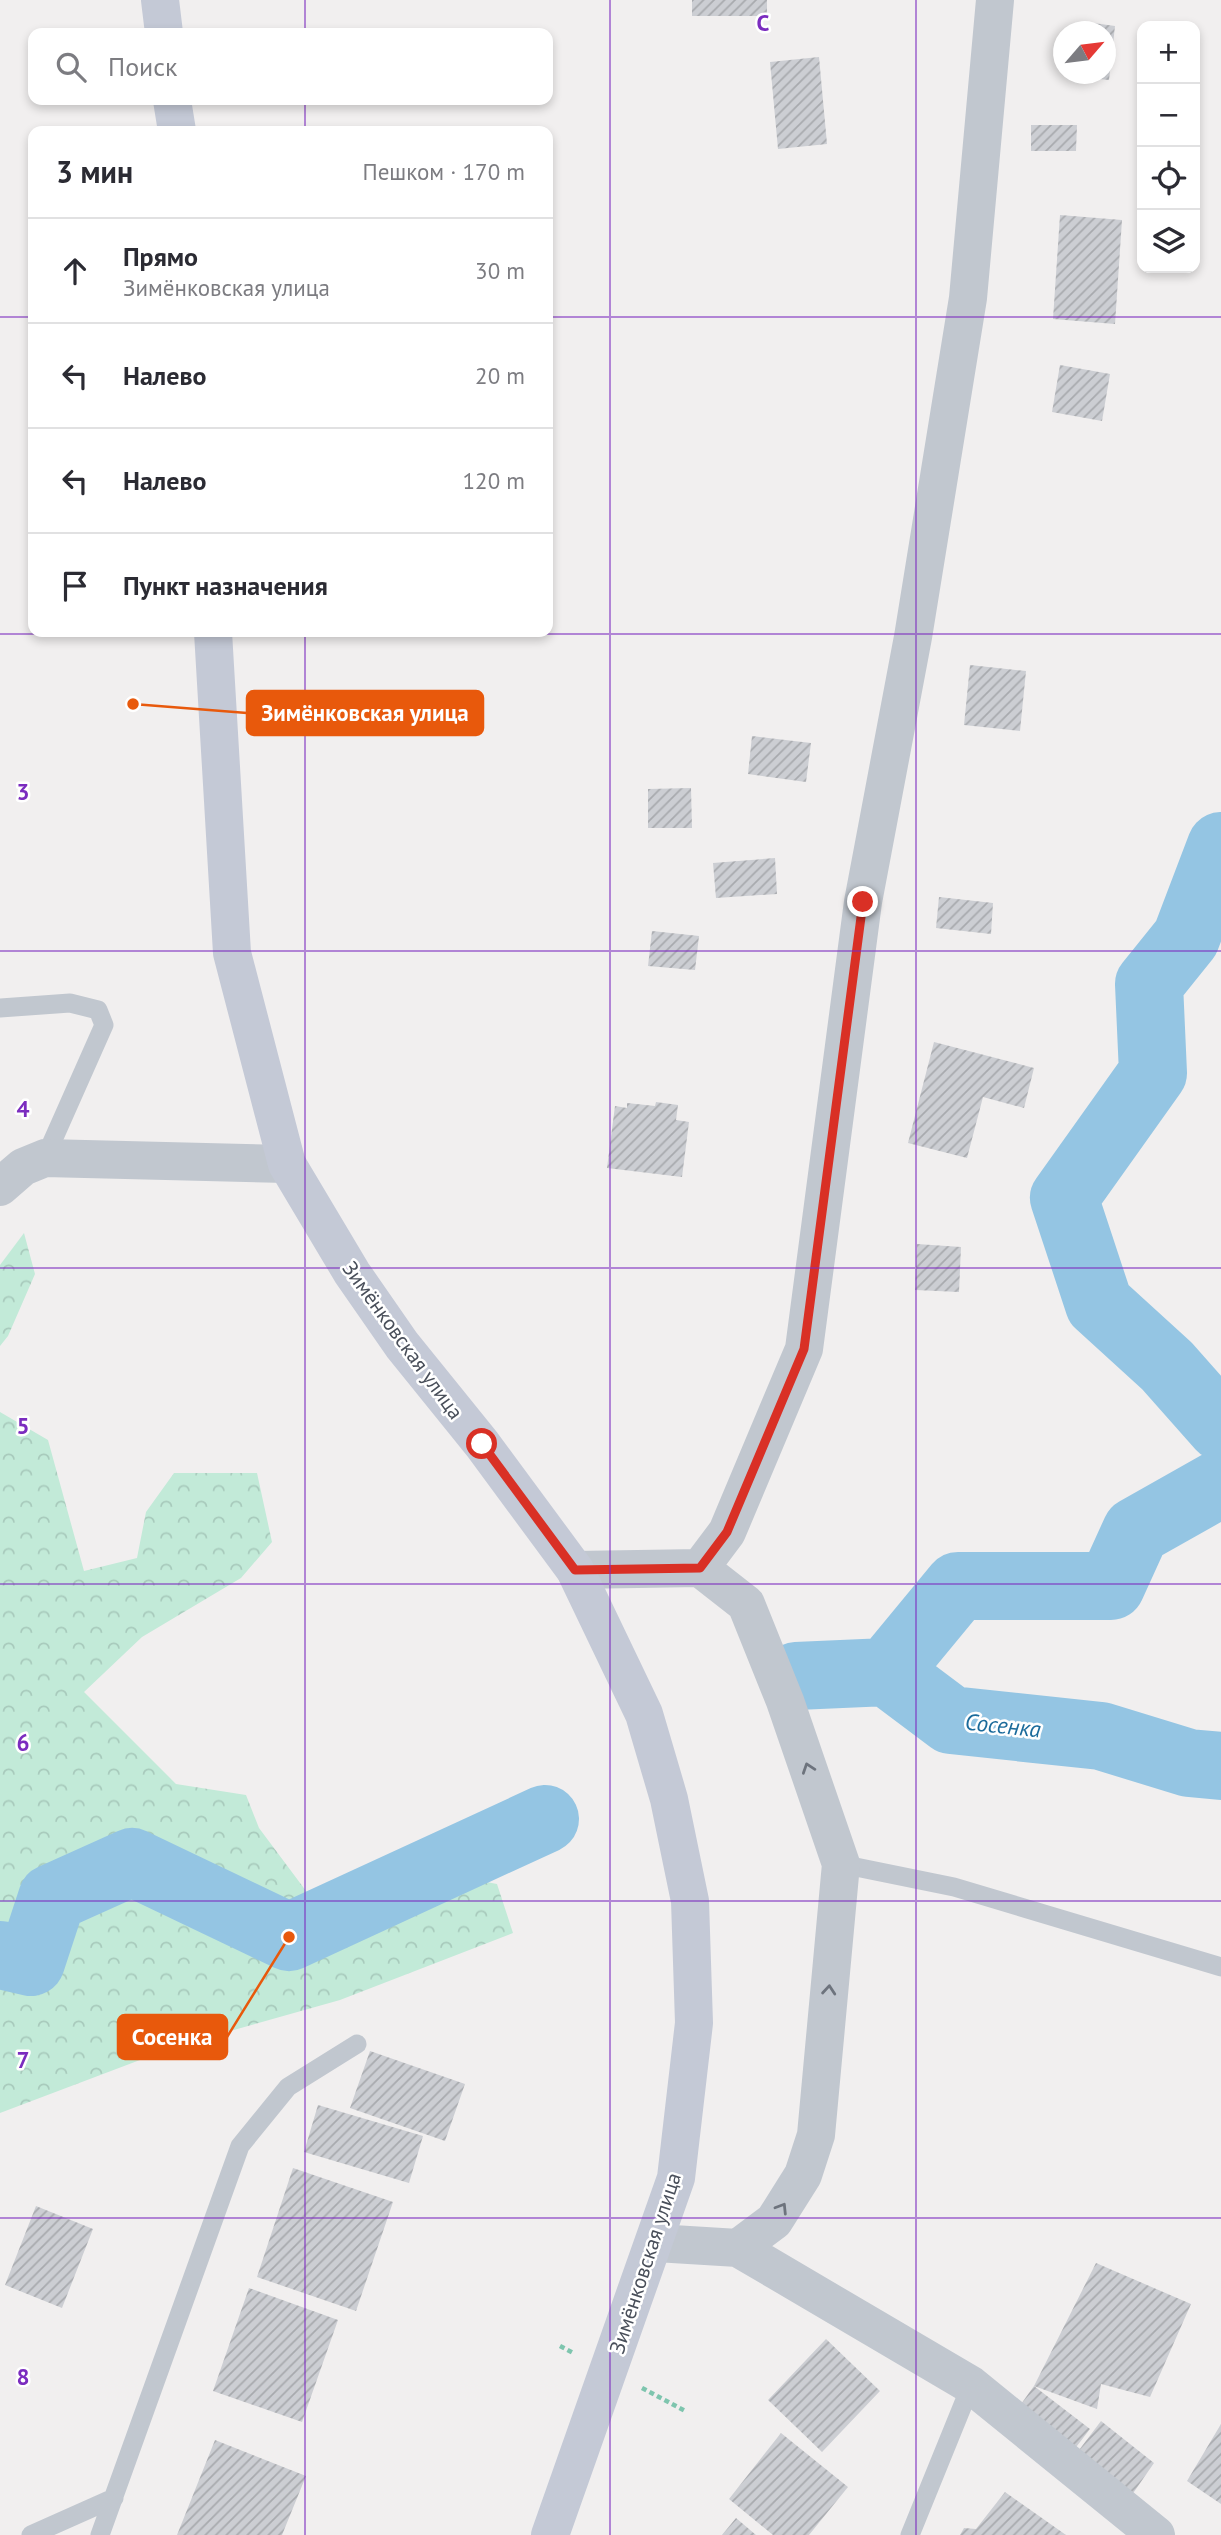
<!DOCTYPE html>
<html lang="ru">
<meta charset="utf-8">
<style>
:root{--surface:#fff;--page:#f7f7f7;--text:#2b2b33;--muted:#7c7c81;--line:#e1e1e2}
body{margin:0;font-family:"PT Sans",sans-serif;background:var(--page);color:var(--text)}
.controls{position:absolute;right:21px;top:21px;display:grid;overflow:hidden;border-radius:14px;box-shadow:0 4px 10px #0003}
.controls button{width:63px;height:63px;display:grid;place-items:center;padding:0;border:0;border-bottom:2px solid var(--line);background:var(--surface);color:var(--text);font:35px sans-serif}
.compass{position:absolute;left:1053px;top:21px;width:63px;height:63px;border-radius:50%;background:var(--surface);box-shadow:0 4px 10px #0003;rotate:62deg}
.stop{position:absolute;width:21px;height:21px;margin:-16px;border:5px solid #d93025;border-radius:50%;background:#fff}
.stop.end{background:#d93025;border-color:#fff;box-shadow:0 2px 7px #0008}
.list{margin:0;padding:0;list-style:none}
h2{display:flex;justify-content:space-between;align-items:center;height:91px;margin:0;padding:0 28px;font-size:30px}
h2 small{font-size:23px;font-weight:400;color:var(--muted)}
.list li{display:grid;grid-template-columns:46px 1fr auto;gap:21px;align-items:center;box-sizing:border-box;height:105px;padding:0 28px;border-top:2px solid var(--line)}
.list b{display:block;font-size:26px;white-space:nowrap}
.list p{margin:0;font-size:23px;white-space:nowrap;color:var(--muted)}
.list em{font-size:23px;font-style:normal;color:var(--muted)}
.icon{flex:none;width:38px;height:38px;fill:none;stroke:currentColor;stroke-width:2;stroke-linecap:round;stroke-linejoin:round}
.map{position:relative;flex:none;width:1221px;height:2535px;overflow:hidden}
.search{position:absolute;background:var(--surface);box-shadow:0 4px 10px #0003;left:28px;top:28px;width:525px;height:77px;display:flex;align-items:center;gap:18px;box-sizing:border-box;padding:0 24px;border-radius:14px;color:var(--muted);font-size:26px}
.panel{position:absolute;background:var(--surface);box-shadow:0 4px 10px #0003;left:28px;top:126px;width:525px;height:511px;border-radius:14px}
.map>svg:first-child{display:block}
.forest{fill:url(#forest-crowns)}
.lines{fill:none;stroke-linecap:round;stroke-linejoin:round}
.river{stroke:#94c5e3;stroke-width:68}
.building{fill:url(#building-hatch)}
.path{stroke:#7ec5ae;stroke-width:4.5;stroke-dasharray:5 3.5;stroke-linecap:butt}
.lane{stroke:#c1c7cf;stroke-width:19}
.street{stroke:#c1c7cf;stroke-width:38}
.secondary{stroke:#c4c9d6;stroke-width:38}
.oneway{stroke:#6d737d}
.route{stroke:#d93025;stroke-width:9}
.grid{fill:none;stroke:#7b2cbf;stroke-width:2;stroke-opacity:0.55}
.labels{text-anchor:middle;dominant-baseline:central;stroke-width:5;stroke-linejoin:round;paint-order:stroke}
.street-label{font-size:21px;fill:#494f5a;stroke:#fff}
.water-label{font-size:23px;font-style:italic;fill:#1b6b9b;stroke:#fff}
.grid-label{font-size:23px;text-anchor:middle;font-weight:bold;fill:#7b2cbf;stroke:#fff;stroke-width:5;stroke-linejoin:round;paint-order:stroke}
.leader{fill:none;stroke:#e8590c;stroke-width:2.5}
.callout-dot{fill:#e8590c;stroke:#fff;stroke-width:2.5}
.callout{fill:#e8590c;stroke:#e8590c;stroke-width:2.5}
.callout-label{font-size:23px;text-anchor:middle;font-weight:bold;fill:#fff}
</style>
<div class="map">
<svg width="1221" height="2535" viewBox="0 0 1221 2535">
<defs>
<pattern id="forest-crowns" width="20" height="18" patternUnits="userSpaceOnUse" patternTransform="scale(1.75)"><rect width="20" height="18" fill="#c2ead8"/><path d="M2 6a3 3 0 1 1 6 0M12 15a3 3 0 1 1 6 0" fill="none" stroke="#a8cabc"/></pattern>
<pattern id="building-hatch" width="6" height="6" patternUnits="userSpaceOnUse" patternTransform="scale(1.75)"><rect width="6" height="6" fill="#ccced3"/><path d="M-1 1l2-2M0 6l6-6M5 7l2-2" fill="none" stroke="#a8aaae"/></pattern>
</defs>
<rect width="100%" height="100%" fill="#f1efef"/>
<!-- forest -->
<path class="forest" d="M24,1233L35,1274L8,1336L0,1346V1265Z
M0,1412L48,1440L84,1571L137,1558L146,1512L174,1473H257L272,1542L241,1578L142,1637L84,1692L176,1784L246,1795L259,1828L312,1899L424,1870L497,1884L513,1933L340,2000L177,2046L0,2113Z"/>
<g class="lines">
<!-- river -->
<path class="river" d="M1221,846L1186,938L1149,984L1153,1073L1064,1198L1099,1304L1167,1366L1221,1427
M887,1672L958,1586H1111L1136,1531L1221,1483
M796,1676L887,1672L951,1720L1101,1736L1189,1763L1221,1766
M0,1955L31,1962L52,1898L132,1862L289,1937L545,1819"/>
</g>
<!-- building -->
<path class="building" d="M692,0H767V16H692Z
M1086,22L1115,26L1109,80L1080,77L1081,74H1106V32H1085Z
M819,57L827,144L778,149L770,62Z
M1031,125H1077L1076,151H1031Z
M1060,215L1122,220L1115,324L1053,319Z
M1060,365L1110,374L1102,421L1052,412Z
M970,665L1026,671L1020,731L964,725Z
M752,736L811,743L806,782L748,774Z
M691,788L692,828H648V789Z
M775,858L777,894L716,898L713,863Z
M939,897L993,903L991,934L936,928Z
M652,931L699,936L695,970L648,966Z
M934,1042L1034,1068L1024,1108L983,1097L967,1158L908,1143Z
M656,1102L678,1105L676,1120L689,1122L682,1177L607,1168L615,1106L627,1108V1103L655,1106Z
M917,1244L961,1247L959,1292L915,1290Z
M370,2051L465,2084L445,2141L350,2108Z
M318,2105L423,2136L409,2183L304,2152Z
M293,2168L393,2202L356,2311L257,2277Z
M36,2206L93,2229L62,2308L5,2285Z
M1096,2263L1191,2304L1150,2397L1101,2384L1097,2409L1034,2386Z
M249,2288L338,2320L302,2422L213,2391Z
M826,2339L880,2391L822,2452L768,2400Z
M1034,2386L1090,2429L1070,2455L1016,2411Z
M1101,2421L1154,2463L1127,2502L1073,2458Z
M1221,2424V2504L1187,2481Z
M781,2433L848,2487L809,2535H773L729,2499Z
M215,2440L306,2476L282,2535H177Z
M1005,2492L1066,2535H960L964,2528L976,2529Z
M736,2518L756,2535H722Z"/>
<g class="lines">
<!-- path -->
<path class="path" d="M560,2346L575,2354
M642,2388L687,2412"/>
<!-- lane -->
<path class="lane" d="M0,1008L70,1003L98,1010L104,1025L45,1158
M841,1864L954,1887L1221,1967
M31,2535L114,2498
M100,2535L240,2146L288,2087L357,2044
M910,2535L971,2385"/>
<!-- street -->
<path class="street" d="M0,1187L23,1167L45,1158L287,1164
M700,1568L727,1532L804,1349L863,902L913,637L968,298L995,0
M575,1570L700,1568L746,1604L785,1701L841,1864L816,2135L803,2175L774,2221L738,2248L656,2243
M738,2248L971,2385L1156,2535"/>
<!-- secondary -->
<path class="secondary" d="M160,0L164,33
M172,100L177,131
M213,632L232,953L287,1164L352,1273L402,1345L482,1444L575,1570L644,1714L669,1799L690,1901L694,2023L676,2178L550,2535"/>
</g>
<!-- one-way arrows -->
<defs><path id="oneway-chevron" d="M-2-3.5L2.5 0L-2 3.5" fill="none" stroke-width="1.6" stroke-linecap="round" stroke-linejoin="round" transform="scale(1.75)"/></defs>
<g class="oneway">
<use href="#oneway-chevron" transform="translate(808 1768) rotate(-109)"/>
<use href="#oneway-chevron" transform="translate(829 1990) rotate(-85)"/>
<use href="#oneway-chevron" transform="translate(782 2208) rotate(-58)"/>
</g>
<g class="lines">
<!-- route -->
<path class="route" d="M482,1444L575,1570L700,1568L727,1532L804,1349L863,902"/>
</g>
<!-- grid -->
<path class="grid" d="M305,0V33M610,0V2535M916,0V2535M305,100V131M0,317H33M548,317H1221M305,632V2535M0,634H1221M0,951H1221M0,1268H1221M0,1584H1221M0,1901H1221M0,2218H1221"/>
<g class="labels">
<!-- street labels -->
<g class="street-label">
<text transform="translate(403 1340) rotate(54)">Зимёнковская улица</text>
<text transform="translate(645 2263) rotate(-72)">Зимёнковская улица</text>
</g>
<!-- water labels -->
<g class="water-label">
<text transform="translate(1003 1725) rotate(6)">Сосенка</text>
</g>
</g>
<g class="grid-label">
<text x="763" y="31">C</text>
<text x="23" y="800">3</text>
<text x="23" y="1117">4</text>
<text x="23" y="1434">5</text>
<text x="23" y="1751">6</text>
<text x="23" y="2068">7</text>
<text x="23" y="2385">8</text>
</g>
<!-- callouts -->
<path class="leader" d="M133 704L247 713M289 1937L227 2037"/>
<g class="callout-dot">
<circle cx="133" cy="704" r="7"/>
<circle cx="289" cy="1937" r="7"/>
</g>
<g class="callout">
<rect x="247" y="691" width="236" height="44" rx="7"/>
<rect x="118" y="2015" width="109" height="44" rx="7"/>
</g>
<g class="callout-label">
<text x="365" y="721">Зимёнковская улица</text>
<text x="172" y="2045">Сосенка</text>
</g>
</svg>
<div class="controls">
<button>+</button>
<button>−</button>
<button><svg class="icon" aria-label="locate" viewBox="0 0 24 24"><circle cx="12" cy="12" r="6"/><path d="M12 2v4M12 18v4M2 12h4M18 12h4"/></svg></button>
<button><svg class="icon" aria-label="layers" viewBox="0 0 24 24"><path d="M12 4l9 5-9 5-9-5zM3 14l9 5 9-5"/></svg></button>
</div>
<svg class="compass" viewBox="-18 -18 36 36"><path d="M0-13l5 13h-10z" fill="#e53935"/><path d="M0 13l5-13h-10z" fill="#7c7c81"/></svg>
<div class="stop" style="left:482px;top:1444px"></div>
<div class="stop end" style="left:863px;top:902px"></div>
<div class="search"><svg class="icon" aria-label="search" viewBox="0 0 24 24"><circle cx="10" cy="10" r="6"/><path d="M15 15l6 6"/></svg>Поиск</div>
<section class="panel">
<h2>3 мин<small>Пешком · 170 m</small></h2>
<ul class="list">
<li><svg class="icon" aria-label="ahead" viewBox="0 0 24 24"><path d="M12 20V5M6 11l6-6 6 6"/></svg><div><b>Прямо</b><p>Зимёнковская улица</p></div><em>30 m</em></li>
<li><svg class="icon" aria-label="left" viewBox="0 0 24 24"><path d="M17 20v-9H6M10 6l-5 5 5 5"/></svg><div><b>Налево</b></div><em>20 m</em></li>
<li><svg class="icon" aria-label="left" viewBox="0 0 24 24"><path d="M17 20v-9H6M10 6l-5 5 5 5"/></svg><div><b>Налево</b></div><em>120 m</em></li>
<li><svg class="icon" aria-label="arrive" viewBox="0 0 24 24"><path d="M6 21V4h12l-3 4 3 4H6"/></svg><div><b>Пункт назначения</b></div></li>
</ul>
</section>
</div>
